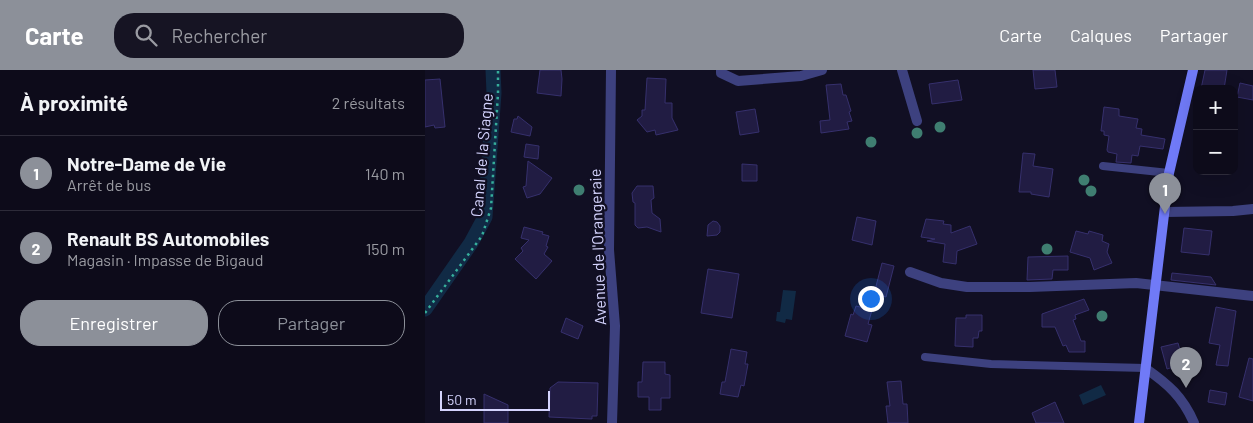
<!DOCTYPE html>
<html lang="fr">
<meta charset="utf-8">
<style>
:root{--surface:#0d0b1a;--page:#161423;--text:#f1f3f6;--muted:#9a9ba2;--line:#2d2b39;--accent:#8c9099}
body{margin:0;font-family:Barlow,sans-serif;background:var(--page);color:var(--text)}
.controls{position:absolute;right:15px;top:15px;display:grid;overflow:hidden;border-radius:10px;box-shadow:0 5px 20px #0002}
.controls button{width:45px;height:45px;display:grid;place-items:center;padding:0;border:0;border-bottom:1px solid var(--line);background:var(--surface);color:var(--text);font:25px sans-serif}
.scale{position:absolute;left:15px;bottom:12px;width:110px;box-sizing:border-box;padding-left:5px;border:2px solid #d4d3fd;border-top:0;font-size:14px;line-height:18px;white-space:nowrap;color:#d4d3fd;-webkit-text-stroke:4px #110f23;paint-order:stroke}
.you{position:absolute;left:445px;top:228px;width:18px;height:18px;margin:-12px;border:4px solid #fff;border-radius:50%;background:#1a73e8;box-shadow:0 0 0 8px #1a73e833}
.badge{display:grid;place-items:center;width:32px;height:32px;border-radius:50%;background:var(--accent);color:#fff;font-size:16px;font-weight:700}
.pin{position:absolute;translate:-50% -41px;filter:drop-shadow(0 1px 2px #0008)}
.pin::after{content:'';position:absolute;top:26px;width:18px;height:15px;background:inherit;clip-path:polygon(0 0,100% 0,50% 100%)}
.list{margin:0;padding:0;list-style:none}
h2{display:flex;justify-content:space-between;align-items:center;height:65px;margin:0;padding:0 20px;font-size:21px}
h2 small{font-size:16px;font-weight:400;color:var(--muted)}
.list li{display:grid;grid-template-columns:32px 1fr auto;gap:15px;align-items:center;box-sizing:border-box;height:75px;padding:0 20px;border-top:1px solid var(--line)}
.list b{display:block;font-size:19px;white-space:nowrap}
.list p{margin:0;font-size:16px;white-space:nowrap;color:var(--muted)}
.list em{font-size:16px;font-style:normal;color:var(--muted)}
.actions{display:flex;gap:10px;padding:15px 20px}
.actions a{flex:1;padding:11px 0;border:1px solid var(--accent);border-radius:20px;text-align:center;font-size:18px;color:var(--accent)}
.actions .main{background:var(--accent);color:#fff}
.icon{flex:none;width:28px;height:28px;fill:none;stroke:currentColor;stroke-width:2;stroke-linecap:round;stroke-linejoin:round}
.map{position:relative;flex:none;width:828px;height:353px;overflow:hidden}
header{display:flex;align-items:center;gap:30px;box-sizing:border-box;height:70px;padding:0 25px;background:var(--accent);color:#fff}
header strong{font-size:24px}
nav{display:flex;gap:28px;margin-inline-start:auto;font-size:18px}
.search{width:350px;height:45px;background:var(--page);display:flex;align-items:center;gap:12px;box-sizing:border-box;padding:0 18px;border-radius:20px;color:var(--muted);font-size:19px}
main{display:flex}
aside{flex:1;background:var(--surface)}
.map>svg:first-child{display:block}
.water{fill:#112a45}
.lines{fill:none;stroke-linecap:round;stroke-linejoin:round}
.canal{stroke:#112a45;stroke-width:15}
.building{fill:#211c43;stroke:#36306d}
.path{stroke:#36ae9b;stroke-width:2.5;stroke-dasharray:2.5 4;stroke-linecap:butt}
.lane{stroke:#3d417f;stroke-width:8}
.street{stroke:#3d417f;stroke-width:10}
.secondary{stroke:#707af7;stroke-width:10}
.tree{fill:#3f7e71}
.labels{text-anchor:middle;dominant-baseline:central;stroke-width:4.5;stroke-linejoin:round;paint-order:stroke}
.street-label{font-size:16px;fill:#d4d3fd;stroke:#110f23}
</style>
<header>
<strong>Carte</strong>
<div class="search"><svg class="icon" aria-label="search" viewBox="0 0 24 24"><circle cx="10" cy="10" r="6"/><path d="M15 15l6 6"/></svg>Rechercher</div>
<nav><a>Carte</a><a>Calques</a><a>Partager</a></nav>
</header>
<main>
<aside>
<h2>À proximité<small>2 résultats</small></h2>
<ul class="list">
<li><span class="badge">1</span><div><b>Notre-Dame de Vie</b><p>Arrêt de bus</p></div><em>140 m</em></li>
<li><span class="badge">2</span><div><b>Renault BS Automobiles</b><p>Magasin · Impasse de Bigaud</p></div><em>150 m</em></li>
</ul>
<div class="actions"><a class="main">Enregistrer</a><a>Partager</a></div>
</aside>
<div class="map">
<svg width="828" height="353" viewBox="0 0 828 353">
<rect width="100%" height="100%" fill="#110f23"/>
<!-- water -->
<path class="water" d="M358,220L371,221L367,250L361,249L360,253L351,251L352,242H355Z
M676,315L681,325L658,335L654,325Z"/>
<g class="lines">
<!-- canal -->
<path class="canal" d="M0,239L46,173L60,147L69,23L68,0"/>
</g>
<!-- building -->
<path class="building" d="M115,0H136L137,9L136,26L112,23Z
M608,0H630L632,17L610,19Z
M780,0H802L799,19H776Z
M222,8L241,9L240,33H247V48L253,60L231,65L230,60L222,62L212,50L217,46V40H220Z
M15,9L20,57L10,58L9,55L0,57V10Z
M533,10L537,30L507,34L504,14Z
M815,13L828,16V30L812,27Z
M416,14L418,25H421L426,41L424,42L427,51L422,52L424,59L396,63L395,51L405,50L401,15Z
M679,37L694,39V46L713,49L711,58L717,59L716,65L740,69L738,79L715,76L713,86L707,85L706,93L691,92L692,84L683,82L682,80L684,66L679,65V61H676Z
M330,39L334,62L315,65L311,42Z
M93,46L107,57L105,66L86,62L89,49H92Z
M101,74L114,76L113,89L99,87Z
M598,83L610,84L608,96L628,99L624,127L606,124V122H594Z
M103,91L127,108L115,124L102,128L98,117L101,116Z
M317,94L332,95V111H317Z
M212,116H228L229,128L226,130L227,143L235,149L236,162L222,157L213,158L210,155V133L208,132L207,123Z
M432,147L451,151L447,175L427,170Z
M501,149L519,151L518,154L526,155V163L545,156L552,174L532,181L531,194L518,192L520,174L502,171L510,169L496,167Z
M288,151L292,152L295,156V162L292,165L282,166L283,155Z
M99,157L118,162L117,164L124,166L121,176L123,177L119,184L127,191L111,209L90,189L98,181L96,178L104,170L96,168Z
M759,158L787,161L784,185L756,182Z
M651,161L663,164L664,161L678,165L677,171L684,174L682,182L687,193L669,200L665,188L645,182Z
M643,186V200H628L627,209L602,210L603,187Z
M457,193L469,196L461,227L449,224Z
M283,199L314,204L307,248L276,243Z
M747,203L786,207L791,215L746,210Z
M659,229L664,240L650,245L651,249L648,250L656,271H660V282H644L641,275L638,276L630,257H617V244Z
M431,236L447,240L443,254L447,255L442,272L420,266L426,244L428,245Z
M791,237L811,241L803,296L791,295L795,275L784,273Z
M541,245H557V261H554L553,268H548V277L530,276L531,248H541Z
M141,248L158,256L153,269L136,262Z
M753,273L759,294L742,299L736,277Z
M306,279L322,282L320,294H323L319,316L316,315L313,327L295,324L297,312H300Z
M824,288L828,289V331L814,327Z
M218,292H240V304L245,305V328H236V340H224V327H213V312H217Z
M476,311L478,334H482L483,353H463L461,336H465L462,312Z
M133,312L173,313L172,346H167V349L124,347L125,318Z
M785,320L802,323L800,335L783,332Z
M59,324L83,335V353H59Z
M630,332L639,353H611L607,343Z"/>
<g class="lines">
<!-- path -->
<path class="path" d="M0,243L57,166L66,138L73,23V0"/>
<!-- lane -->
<path class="lane" d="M678,96L744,103
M500,287L566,294L720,298"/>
<!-- street -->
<path class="street" d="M186,0L184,180L190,256L187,353
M296,0V3L313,11L376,6L397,0
M477,0L492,51
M740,142L808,141L828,139
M485,202L516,213L542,217H605L711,213L828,226
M720,298C743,314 758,327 769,353"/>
<!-- secondary -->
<path class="secondary" d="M714,353L744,103L768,0"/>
</g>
<!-- trees -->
<g class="tree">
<circle cx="515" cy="57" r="5.5"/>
<circle cx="492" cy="63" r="5.5"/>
<circle cx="446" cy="72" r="5.5"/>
<circle cx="659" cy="110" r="5.5"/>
<circle cx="154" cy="120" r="5.5"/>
<circle cx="666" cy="121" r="5.5"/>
<circle cx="622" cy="179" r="5.5"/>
<circle cx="677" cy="246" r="5.5"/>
</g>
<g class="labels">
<!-- street labels -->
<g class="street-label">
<text transform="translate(56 85) rotate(-85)">Canal de la Siagne</text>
<text transform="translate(172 177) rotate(-92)">Avenue de l'Orangeraie</text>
</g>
</g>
</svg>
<div class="controls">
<button>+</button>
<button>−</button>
</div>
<div class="scale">50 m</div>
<div class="you"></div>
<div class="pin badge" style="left:740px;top:144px">1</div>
<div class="pin badge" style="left:761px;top:318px">2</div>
</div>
</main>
